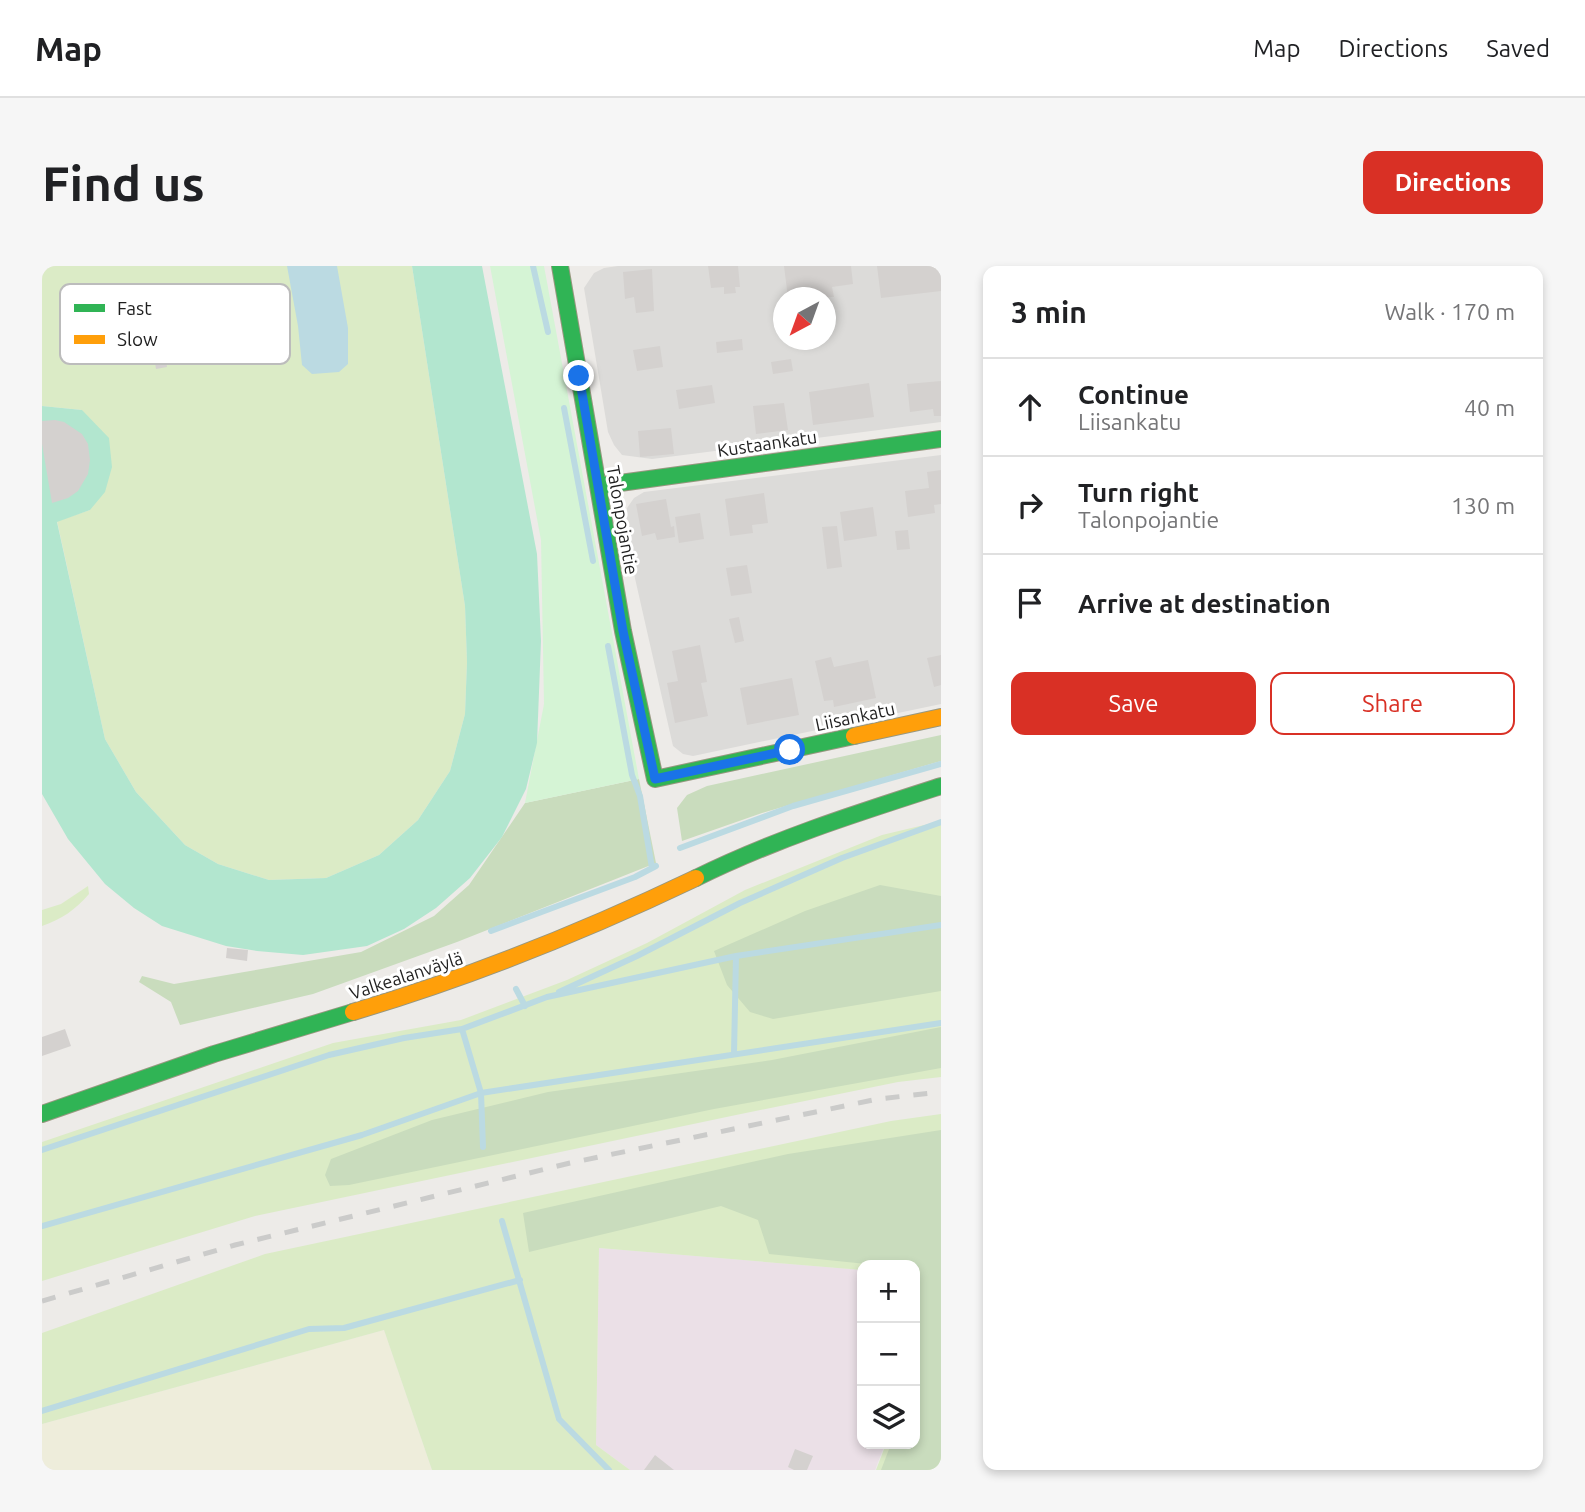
<!DOCTYPE html>
<meta charset="utf-8">
<style>
:root{--surface:#fff;--page:#f6f6f6;--text:#202124;--muted:#757577;--line:#e0e0e0;--accent:#d93025}
body{margin:0;font-family:Ubuntu,sans-serif;background:var(--page);color:var(--text)}
.controls{position:absolute;right:21px;bottom:21px;display:grid;overflow:hidden;border-radius:14px;box-shadow:0 4px 10px #0003}
.controls button{width:63px;height:63px;display:grid;place-items:center;padding:0;border:0;border-bottom:2px solid var(--line);background:var(--surface);color:var(--text);font:35px sans-serif}
.compass{position:absolute;left:731px;top:21px;width:63px;height:63px;border-radius:50%;background:var(--surface);box-shadow:0 4px 10px #0003;rotate:221deg}
.stop{position:absolute;width:21px;height:21px;margin:-16px;border:5px solid #1a73e8;border-radius:50%;background:#fff}
.stop.end{background:#1a73e8;border-color:#fff;box-shadow:0 2px 7px #0008}
.list{margin:0;padding:0;list-style:none}
h2{display:flex;justify-content:space-between;align-items:center;height:91px;margin:0;padding:0 28px;font-size:30px}
h2 small{font-size:23px;font-weight:400;color:var(--muted)}
.list li{display:grid;grid-template-columns:46px 1fr auto;gap:21px;align-items:center;box-sizing:border-box;height:98px;padding:0 28px;border-top:2px solid var(--line)}
.list b{display:block;font-size:26px;white-space:nowrap}
.list p{margin:0;font-size:23px;white-space:nowrap;color:var(--muted)}
.list em{font-size:23px;font-style:normal;color:var(--muted)}
.actions{display:flex;gap:14px;padding:21px 28px}
.actions a{flex:1;padding:16px 0;border:2px solid var(--accent);border-radius:14px;text-align:center;font-size:24px;color:var(--accent)}
.actions .main{background:var(--accent);color:#fff}
.icon{flex:none;width:38px;height:38px;fill:none;stroke:currentColor;stroke-width:2;stroke-linecap:round;stroke-linejoin:round}
.map{position:relative;flex:none;width:899px;height:1204px;overflow:hidden;border-radius:14px}
header{display:flex;align-items:center;gap:42px;box-sizing:border-box;height:98px;padding:0 35px;background:var(--surface);border-bottom:2px solid var(--line)}
header strong{font-size:33px}
nav{display:flex;gap:38px;margin-inline-start:auto;font-size:24px}
.intro{display:flex;align-items:center;justify-content:space-between;box-sizing:border-box;height:168px;padding:0 42px}
h1{margin:0;font-size:49px}
.button{padding:18px 32px;border-radius:14px;background:var(--accent);color:#fff;font-size:24px;font-weight:700}
main{display:flex;gap:42px;padding:0 42px}
aside{flex:1;background:var(--surface);border-radius:14px;box-shadow:0 4px 10px #0003}
.map>svg:first-child{display:block}
.residential{fill:#dcdbd9;fill-rule:evenodd}
.industrial{fill:#ebe0e7}
.farmland{fill:#eeeddb}
.grass{fill:#dbebc6}
.forest{fill:#c9dcbd}
.park{fill:#d5f4d5}
.pitch{fill:#b2e6cf}
.water{fill:#bbdae2}
.lines{fill:none;stroke-linecap:round;stroke-linejoin:round}
.stream{stroke:#bbdae2;stroke-width:6}
.building{fill:#d4d1cf}
.fast-casing{stroke:#97977f;stroke-width:18}
.slow-casing{stroke:#97977f;stroke-width:18}
.fast{stroke:#30b455;stroke-width:16}
.slow{stroke:#ff9f0a;stroke-width:16}
.rail{stroke:#cbcbca;stroke-width:5;stroke-dasharray:14 14;stroke-linecap:butt}
.route{stroke:#1a73e8;stroke-width:9}
.labels{text-anchor:middle;dominant-baseline:central;stroke-width:6;stroke-linejoin:round;paint-order:stroke}
.street-label{font-size:18px;fill:#1f1f1f;stroke:#fff}
.key{fill:#fff;stroke:#bcbcbc;stroke-width:2}
.key-label{font-size:19px;fill:#1f1f1f}
</style>
<header>
<strong>Map</strong>
<nav><a>Map</a><a>Directions</a><a>Saved</a></nav>
</header>
<div class="intro"><h1>Find us</h1><a class="button">Directions</a></div>
<main>
<div class="map">
<svg width="899" height="1204" viewBox="0 0 899 1204">
<rect width="100%" height="100%" fill="#edebe8"/>
<!-- residential -->
<path class="residential" d="M576,0H899V156L610,193L580,189L572,179L566,166L542,22L552,7L562,2ZM741,32H783V74H741Z
M899,189V438L651,490L641,488L631,480L585,277L582,255L585,242L592,232L602,226Z"/>
<!-- industrial -->
<path class="industrial" d="M557,982L820,1004V1178H843L833,1204H588L554,1179Z"/>
<!-- farmland -->
<path class="farmland" d="M342,1064L390,1204H0V1158Z"/>
<!-- grass -->
<path class="grass" d="M0,0H370L423,340L425,396L423,448L408,505L376,554L337,589L284,612L227,614L176,598L143,579L94,526L63,473L15,255L48,244L40,144L0,140Z
M899,555V811L856,816L694,849L213,950L0,1015V876L291,777L419,754L525,714L605,677L703,624L840,569Z
M46,620L47,628C33,644 20,653 0,660V644L19,638Z
M899,848V1204H834L844,1178H873V999H820V1004L557,982L554,1179L588,1204H390L342,1064L0,1158V1067L223,988L849,855Z"/>
<!-- forest -->
<path class="forest" d="M899,469V495L720,547L640,575L635,542L645,529L665,520Z
M597,513L614,597L415,676L271,728L138,759L129,736L97,716L100,710L132,718L319,686L392,650L427,619L483,537Z
M838,619L899,630V725L731,753L708,746L685,719L672,685L763,645Z
M899,761V802L672,843L307,919L288,920L283,909L289,893L390,854L506,826L730,794Z
M899,864V1204H839L849,1178H873V999H834L727,988L716,954L679,940L487,986L481,947L746,888Z"/>
<!-- park -->
<path class="park" d="M448,0H502L597,513L483,537L502,438L499,274Z"/>
<!-- pitch -->
<path class="pitch" d="M370,0H440L495,288L499,375L495,477L484,523L460,571L428,612L394,642L362,663L325,680L261,689L215,685L184,680L120,660L92,642L63,618L26,573L0,528V140L40,144L67,172L70,201L63,226L48,244L15,256L63,473L94,526L143,579L176,598L227,614L284,612L337,589L376,554L408,505L423,448L425,396L423,340Z"/>
<!-- water -->
<path class="water" d="M245,0H295L306,62V98L297,106L270,108L260,99L256,60Z"/>
<g class="lines">
<!-- stream -->
<path class="stream" d="M491,0L506,66
M522,142L551,295
M566,380L590,509L598,530L610,602
M638,582L751,540L899,498
M449,665L593,611L614,600
M474,723L483,740
M517,726L595,690L698,637L800,592L899,556
M420,763L439,827L441,881
M692,788L694,690
M0,884L287,789L362,772L420,763L505,731L694,690L899,659
M460,955L517,1153L567,1204
M0,960L320,869L439,827L899,757
M0,1145L267,1063L302,1062L478,1014"/>
</g>
<!-- building -->
<path class="building" d="M666,0H696L698,21H693L694,27L682,28V21L669,22Z
M742,0H809L811,18L790,21L792,31L746,32Z
M835,0H899V25L839,32Z
M610,3L612,45L594,47L592,31L583,33L581,6Z
M700,73L701,84L675,87L674,76Z
M618,80L621,101L595,105L591,84Z
M122,82L125,101L114,103L111,84Z
M749,93L751,105L731,108L729,96Z
M899,115V150H892L891,143L868,146L865,118Z
M827,117L832,151L771,159L767,126Z
M670,119L673,137L637,143L634,124Z
M742,137L746,164L714,168L711,140Z
M13,154L22,156L40,168L46,178L48,194L46,208L36,225L26,232L10,237L0,178V155Z
M629,162L632,188L598,191L596,165Z
M899,204V238L892,239L893,247L866,251L863,225L887,222L885,206Z
M722,227L726,257L710,259L711,267L688,270L683,233Z
M624,233L629,261L632,260L633,271L615,274L613,267L600,270L594,238Z
M831,241L835,270L802,275L798,246Z
M658,247L662,273L637,277L633,251Z
M795,260L800,301L785,303L780,261Z
M866,264L868,283L855,284L853,265Z
M705,299L710,327L689,330L684,302Z
M697,351L702,375L693,377L687,353Z
M658,379L665,416L659,417L666,450L633,457L625,417L636,415L630,385Z
M899,389V419L892,421L885,392Z
M789,391L792,401L826,394L834,432L792,441L791,434L782,435L773,395Z
M750,412L757,449L705,459L698,422Z
M185,682L206,684L205,695L184,692Z
M23,763L29,780L0,790V771Z
M753,1183L771,1190L765,1204H752L746,1201Z
M613,1189L632,1204H602Z"/>
<g class="lines">
<defs>
<path id="fast" d="M518,0L581,365L613,513L812,470
M556,220L899,173
M654,612C733,573 815,547 899,520
M0,848L172,788L311,746"/>
<path id="slow" d="M812,470L899,451
M311,746C429,711 543,665 654,612"/>
</defs>
<!-- fast casing -->
<use href="#fast" class="fast-casing"/>
<!-- slow casing -->
<use href="#slow" class="slow-casing"/>
<!-- fast -->
<use href="#fast" class="fast"/>
<!-- slow -->
<use href="#slow" class="slow"/>
<!-- rail -->
<path class="rail" d="M0,1035L193,979L528,897L836,833L899,826"/>
</g>
<g class="lines">
<!-- route -->
<path class="route" d="M537,110L581,365L613,513L748,484"/>
</g>
<g class="labels">
<!-- street labels -->
<g class="street-label">
<text transform="translate(725 177) rotate(-8)">Kustaankatu</text>
<text transform="translate(581 254) rotate(80)">Talonpojantie</text>
<text transform="translate(813 450) rotate(-12)">Liisankatu</text>
<text transform="translate(364 709) rotate(-18)">Valkealanväylä</text>
</g>
</g>
<!-- legend -->
<rect x="18" y="18" width="230" height="80" rx="10" class="key"/>
<rect x="32" y="38" width="31" height="8" fill="#30b455"/>
<rect x="32" y="69" width="31" height="9" fill="#ff9f0a"/>
<g class="key-label">
<text x="75" y="49">Fast</text>
<text x="75" y="80">Slow</text>
</g>
</svg>
<div class="controls">
<button>+</button>
<button>−</button>
<button><svg class="icon" aria-label="layers" viewBox="0 0 24 24"><path d="M12 4l9 5-9 5-9-5zM3 14l9 5 9-5"/></svg></button>
</div>
<svg class="compass" viewBox="-18 -18 36 36"><path d="M0-13l5 13h-10z" fill="#e53935"/><path d="M0 13l5-13h-10z" fill="#757577"/></svg>
<div class="stop" style="left:748px;top:484px"></div>
<div class="stop end" style="left:537px;top:110px"></div>
</div>
<aside>
<h2>3 min<small>Walk · 170 m</small></h2>
<ul class="list">
<li><svg class="icon" aria-label="ahead" viewBox="0 0 24 24"><path d="M12 20V5M6 11l6-6 6 6"/></svg><div><b>Continue</b><p>Liisankatu</p></div><em>40 m</em></li>
<li><svg class="icon" aria-label="right" viewBox="0 0 24 24"><path d="M7 20v-9h11M14 6l5 5-5 5"/></svg><div><b>Turn right</b><p>Talonpojantie</p></div><em>130 m</em></li>
<li><svg class="icon" aria-label="arrive" viewBox="0 0 24 24"><path d="M6 21V4h12l-3 4 3 4H6"/></svg><div><b>Arrive at destination</b></div></li>
</ul>
<div class="actions"><a class="main">Save</a><a>Share</a></div>
</aside>
</main>
